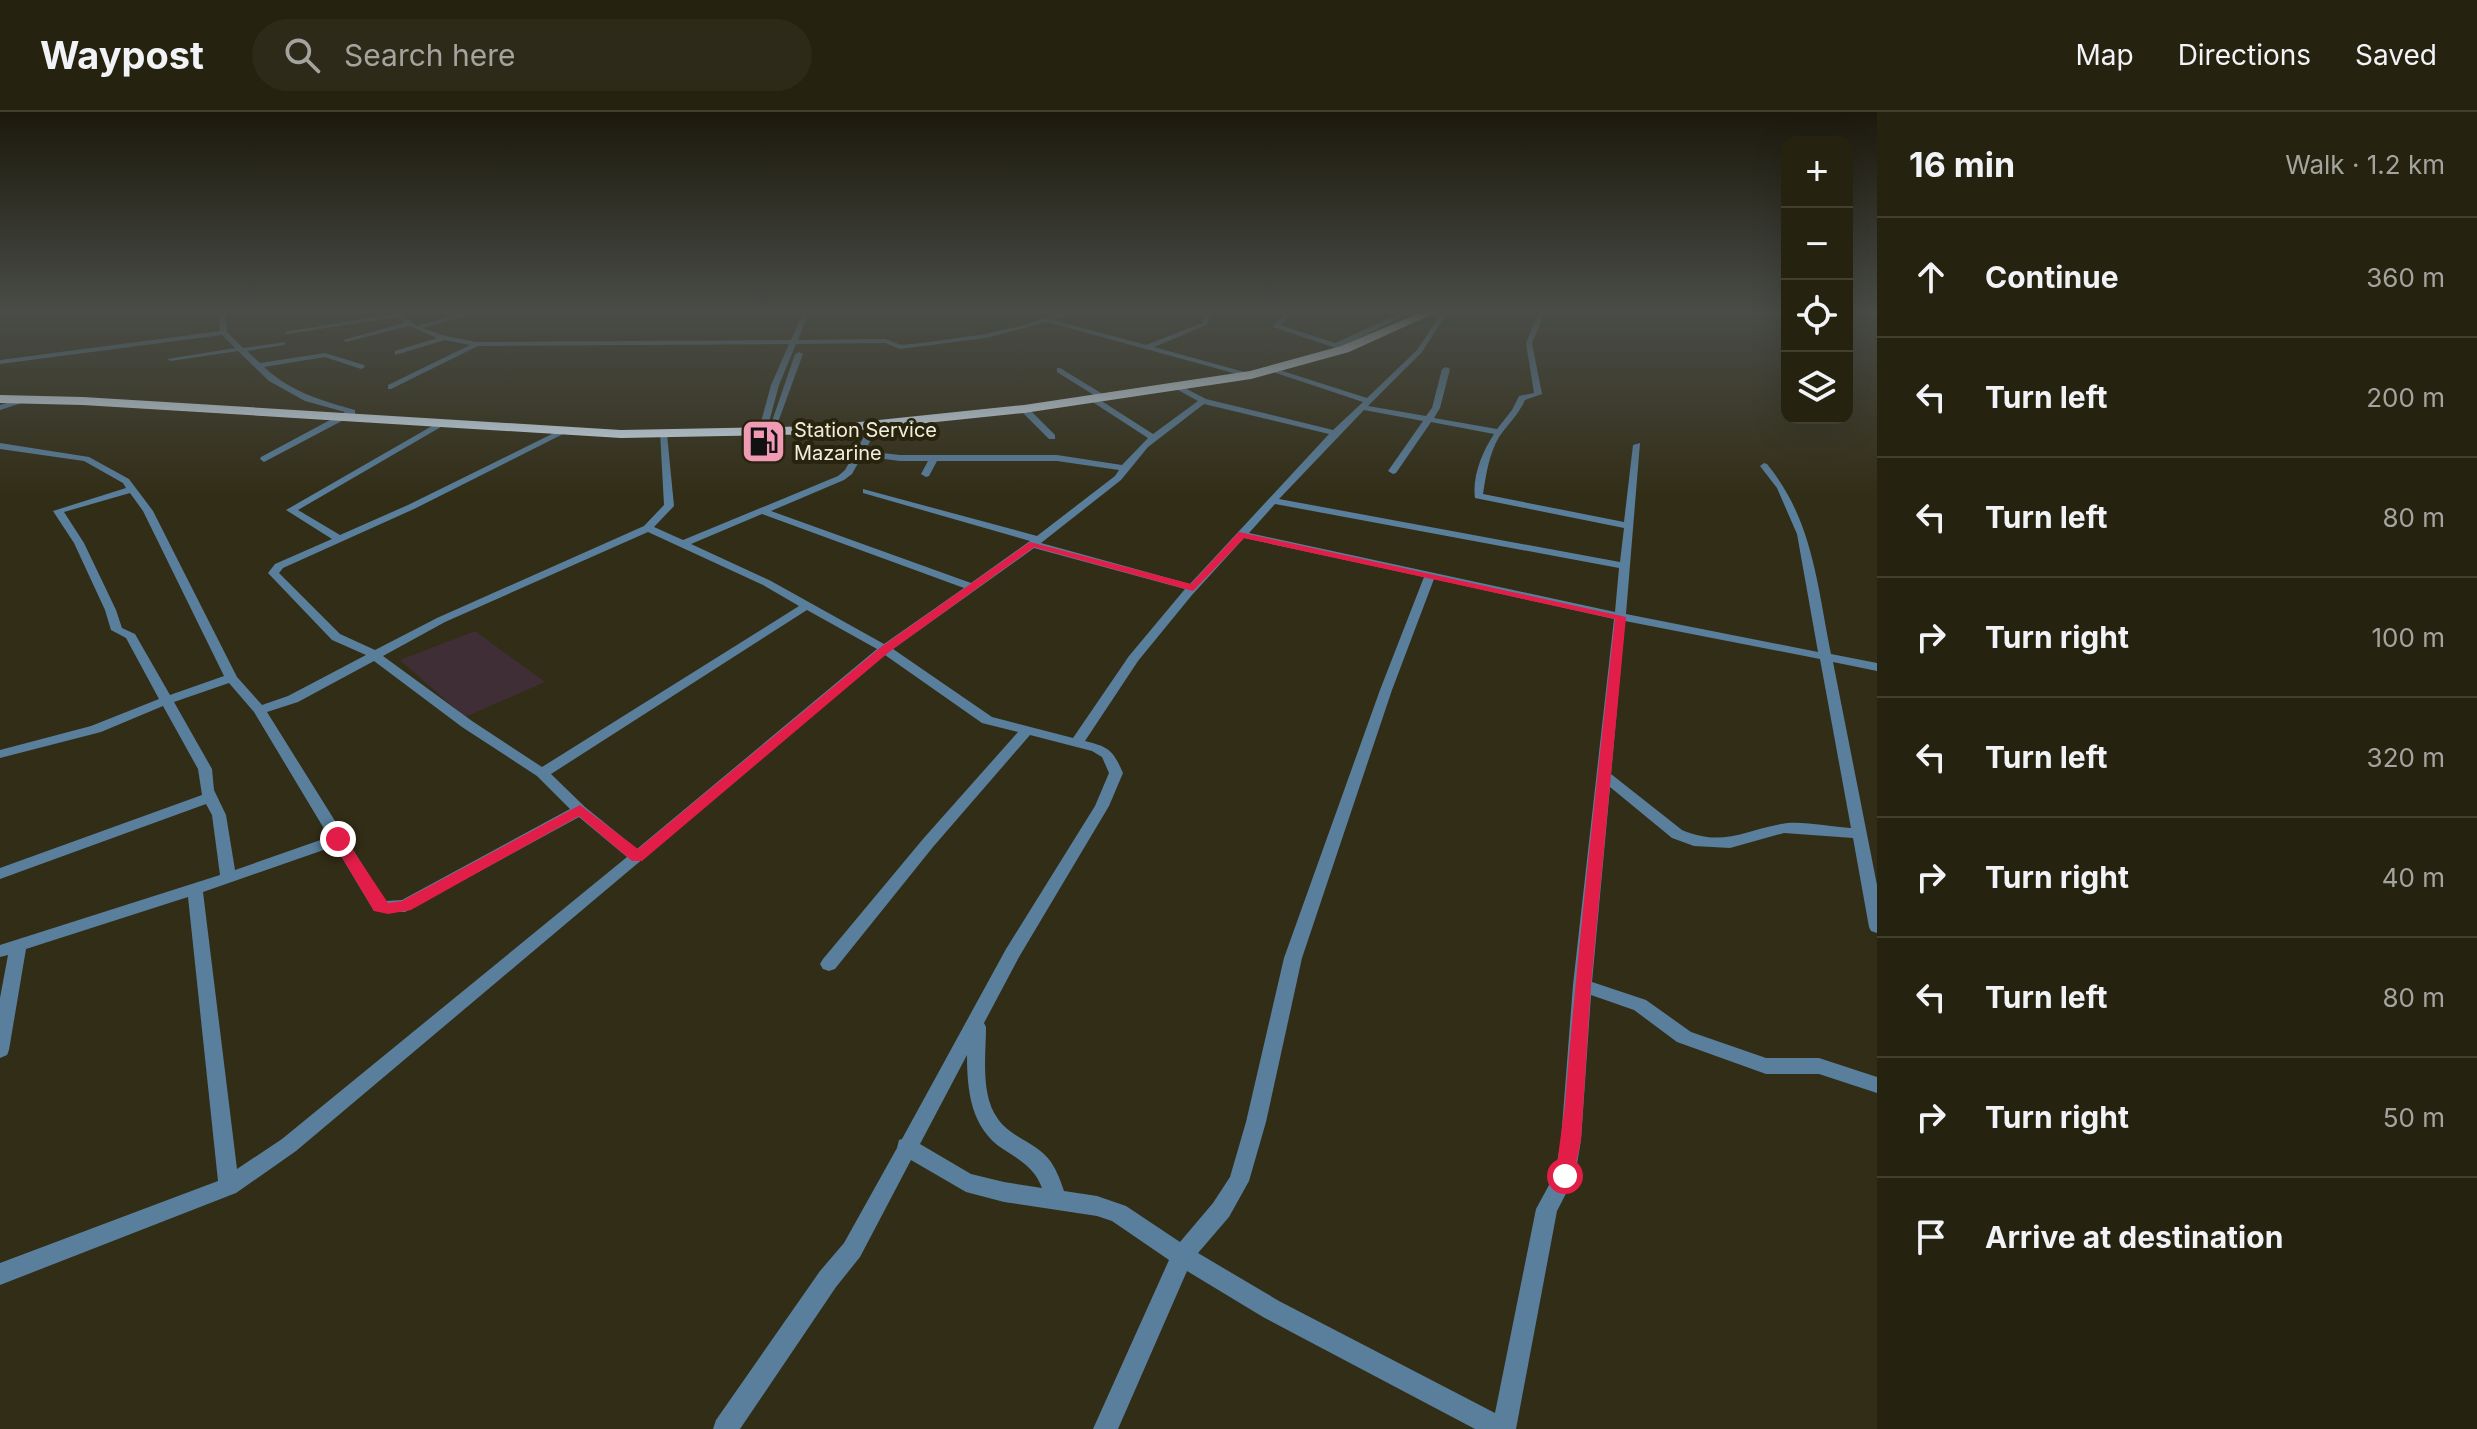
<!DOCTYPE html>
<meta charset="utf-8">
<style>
:root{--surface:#262210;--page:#2e2a19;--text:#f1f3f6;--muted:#a4a49f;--line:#423f30}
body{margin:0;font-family:Inter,sans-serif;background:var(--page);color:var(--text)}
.controls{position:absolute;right:24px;top:24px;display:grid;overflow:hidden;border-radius:16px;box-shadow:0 8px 32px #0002}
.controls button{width:72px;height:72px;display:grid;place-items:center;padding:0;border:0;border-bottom:2px solid var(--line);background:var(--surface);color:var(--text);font:40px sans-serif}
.stop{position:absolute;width:24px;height:24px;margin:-18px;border:6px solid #e11d48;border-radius:50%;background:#fff}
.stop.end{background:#e11d48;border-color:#fff;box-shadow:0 2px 8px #0008}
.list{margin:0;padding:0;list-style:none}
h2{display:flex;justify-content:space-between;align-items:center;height:104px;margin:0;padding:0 32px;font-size:34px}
h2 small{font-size:26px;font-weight:400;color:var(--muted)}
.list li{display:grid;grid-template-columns:52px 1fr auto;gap:24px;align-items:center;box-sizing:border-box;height:120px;padding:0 32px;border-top:2px solid var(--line)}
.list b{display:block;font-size:30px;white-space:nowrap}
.list em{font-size:26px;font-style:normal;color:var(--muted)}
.icon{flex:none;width:44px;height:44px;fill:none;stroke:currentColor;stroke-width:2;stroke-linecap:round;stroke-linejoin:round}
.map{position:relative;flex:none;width:1877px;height:1317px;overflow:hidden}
header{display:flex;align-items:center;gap:48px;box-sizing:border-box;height:112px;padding:0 40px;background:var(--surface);border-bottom:2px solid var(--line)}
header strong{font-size:38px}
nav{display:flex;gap:44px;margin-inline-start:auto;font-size:28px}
.search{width:560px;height:72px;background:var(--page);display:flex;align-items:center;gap:20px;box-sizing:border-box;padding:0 28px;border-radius:44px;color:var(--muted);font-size:30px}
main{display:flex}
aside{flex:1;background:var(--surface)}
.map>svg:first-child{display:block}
.education{fill:#402e37}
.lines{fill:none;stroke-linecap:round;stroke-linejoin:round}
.street{fill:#597f9d;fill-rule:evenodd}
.highway{fill:#d8eaf9;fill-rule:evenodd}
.route{fill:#e11d48}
.labels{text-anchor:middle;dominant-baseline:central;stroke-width:8;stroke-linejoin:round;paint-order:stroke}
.far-poi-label{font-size:20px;fill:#f1eee0;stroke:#28230c;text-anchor:start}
</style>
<header>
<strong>Waypost</strong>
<div class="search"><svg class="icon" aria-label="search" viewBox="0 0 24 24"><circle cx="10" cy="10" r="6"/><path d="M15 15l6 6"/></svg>Search here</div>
<nav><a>Map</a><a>Directions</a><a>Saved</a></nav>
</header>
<main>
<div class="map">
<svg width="1877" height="1317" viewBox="0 0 1877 1317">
<rect width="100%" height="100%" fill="#322d16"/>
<!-- education -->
<path class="education" d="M475,519L545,570L465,605L400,548Z"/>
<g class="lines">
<!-- street -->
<path class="street" d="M219,200H225L227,220L243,236L286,230L284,233L247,239L260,251L325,241L364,253L365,255L361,257L325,245L264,255C289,279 322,289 355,298V302L264,350L260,347L261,345L345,300L305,289L269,269L238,239L171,249L167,247L235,236L222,223L0,252V248L220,219Z
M803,200H809L798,228L886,227L901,233L921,231L986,222L1025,213L1062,200H1071L1053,208L1146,233L1202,211L1205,200H1211L1207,213L1154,235L1255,263L1248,265L1047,210L986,226L900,237L885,231L796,232L779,273L766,321L762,324L758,321L771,273L789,232L478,234L391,277H388V273L470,233L445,228L395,243V239L437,226L409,214L346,230L343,228L404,211L398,205L287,222L284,220L399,201L417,214L465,201L467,204L422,216L446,224L476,230L791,228Z
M1287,200H1294L1280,213L1335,231L1404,200H1413L1342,234L1349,237L1345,239L1273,215V213Z
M1442,200H1448L1422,240L1368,294L1426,304L1432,296L1442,257L1446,255L1450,257L1440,296L1434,306L1497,317L1512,298L1519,284L1534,281L1526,231L1539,200H1545L1532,231L1542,282L1525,288C1519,302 1508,312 1499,325C1489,342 1486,363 1483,382L1624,410L1633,333L1640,331L1626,502L1818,540L1797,422L1777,376L1760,354L1764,351L1767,352C1813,408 1817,473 1831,542L1877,551V559L1833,550L1877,773V821L1871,819L1869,815L1853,726L1784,721L1730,736L1694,734L1672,726L1610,675L1592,870L1646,888L1691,920L1766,946H1819L1877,965V981L1819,962H1766L1677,930L1634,898L1591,883L1581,1028L1575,1064L1557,1099L1516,1317H1475L1263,1205L1187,1159L1118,1317H1093L1169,1148L1112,1109L1097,1104L1004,1090L966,1080L911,1048L860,1145L836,1175L740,1317H713L716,1308L820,1159L844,1131L897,1036L899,1028L902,1027L1006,837L1095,694L1109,661L1102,645L1092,639L1030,623L933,735L835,857L829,859L823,857L820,852L823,847L923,727L1018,620L982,611L885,543L296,1039L236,1081L0,1173V1151L218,1069L188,785L26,837L9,938L7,943L0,946V886L8,843L0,845V833L220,763L212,703L206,692L0,767V756L202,683L198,657L163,594L101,620L0,646V638L91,614L159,587L126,526L111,518L105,498L74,431L53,399L126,376L123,371L84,349L0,337V331L89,345L129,367L153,399L237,565L262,593L288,584L366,543L332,528L268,461L275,452L332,427L286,398L439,310L446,312L298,398L340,423L408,393L560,318L567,320L414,397L283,456L279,461L340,522L375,538L437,506L644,414L664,393L660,320L667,322L674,394L654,415L683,428L838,364L845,358L870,314L874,312L878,314L865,339L900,343H1057L1122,353L1148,326L1091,289V285H1097L1057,260V256H1060L1106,284V288H1100L1153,322L1198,289L1176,277L1175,275L1179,273L1206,287L1333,318L1363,290L1273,260V256L1367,286L1417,238ZM1204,292L1329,322L1190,472L1041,431L1121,368L1148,335ZM1364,298L1423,309L1388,359L1393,362L1396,361L1431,310L1494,322C1482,340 1472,365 1475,386L1624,416L1620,450L1279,387ZM862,344L900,349H928L921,362L926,365L929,364L937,349H1057L1119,358L1115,364L1037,424L863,377V381L1030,429L971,471L771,399L844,368L852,362ZM130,381L143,399L224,564L170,583L135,522L122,516L116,498L84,431L64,400ZM1275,392L1619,456L1615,500L1249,421ZM762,402L964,476L884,532L771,469L691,432ZM648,420L763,473L799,494L542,655L472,609L383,544L445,510ZM1244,426L1424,465L1380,578L1284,846L1246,1010L1230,1065L1213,1091L1180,1130L1126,1094L1097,1084L1064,1079C1061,1070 1057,1059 1051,1050C1038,1031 1011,1026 998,1007C980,983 986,943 986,915L984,911L1019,845L1109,694L1123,661C1113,638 1109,635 1085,629L1138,549L1192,483ZM1034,436L1185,477L1129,544L1073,626L992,605L893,537ZM1434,467L1614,507L1573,873L1561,1028L1555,1062L1536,1097L1495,1301L1279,1189L1198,1141L1229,1105L1249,1069L1266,1010L1302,846L1392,578ZM807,498L877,537L637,737L585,695L551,662ZM1625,509L1820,547L1851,716C1830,715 1800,708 1781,712C1743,719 1722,735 1682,718L1611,662ZM374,549L462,615L537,664L570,697L402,788L385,789L267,600L298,590ZM229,571L254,600L329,725L235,758L226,703L214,678L212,657L174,590ZM579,705L627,745L282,1027L237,1057L203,780L335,734L374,799L405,800ZM967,943C967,979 971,1016 1003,1037C1020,1048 1035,1056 1042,1076L1004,1070L971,1062L920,1032Z
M799,240L803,242L777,313L770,315L795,242Z
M27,285L34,287L0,298V293Z
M1021,295H1027L1055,323V327H1049L1021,299Z"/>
<!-- highway -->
<path class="highway" d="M1422,200H1437L1349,240L1251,267L1024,301L821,322L621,326L83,293L0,291V283L83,285L621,318L821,314L1024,293L1250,259L1341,234Z"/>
</g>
<!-- sky -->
<linearGradient id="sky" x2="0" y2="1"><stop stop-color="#1c190c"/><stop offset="0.52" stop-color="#494c47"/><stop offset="1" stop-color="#494c47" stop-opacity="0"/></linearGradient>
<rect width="1877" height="385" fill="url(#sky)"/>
<!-- route -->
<path class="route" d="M1239,420L1626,505L1591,873L1581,1028L1572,1070L1565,1072L1558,1070C1554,1060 1564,1007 1565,992C1578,830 1597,669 1615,507L1244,426L1193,479L1034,435L889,540L642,749H632L579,704L411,798L388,802L374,799L331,727L338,722L343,723L388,791L402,789L580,693L638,737L881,535L1030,430L1191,472Z"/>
<!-- icons -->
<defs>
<symbol id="fuel-square" viewBox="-11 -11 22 22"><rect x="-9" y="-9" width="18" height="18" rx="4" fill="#f09ab4" stroke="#28230c"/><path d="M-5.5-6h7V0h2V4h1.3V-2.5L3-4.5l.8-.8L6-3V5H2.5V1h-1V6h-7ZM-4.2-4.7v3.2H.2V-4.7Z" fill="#111"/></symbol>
</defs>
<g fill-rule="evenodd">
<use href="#fuel-square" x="738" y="304" width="51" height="51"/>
</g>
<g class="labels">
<!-- far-poi labels -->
<g class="far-poi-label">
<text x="794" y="318">Station Service<tspan x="794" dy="23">Mazarine</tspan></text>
</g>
</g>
</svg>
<div class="controls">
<button>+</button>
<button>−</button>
<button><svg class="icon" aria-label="locate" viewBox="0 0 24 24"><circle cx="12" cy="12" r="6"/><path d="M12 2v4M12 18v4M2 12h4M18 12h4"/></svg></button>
<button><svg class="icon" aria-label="layers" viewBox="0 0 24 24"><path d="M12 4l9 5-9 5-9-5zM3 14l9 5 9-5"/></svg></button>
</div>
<div class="stop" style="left:1565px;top:1064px"></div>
<div class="stop end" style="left:338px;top:727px"></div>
</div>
<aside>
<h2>16 min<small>Walk · 1.2 km</small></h2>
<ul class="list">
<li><svg class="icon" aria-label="ahead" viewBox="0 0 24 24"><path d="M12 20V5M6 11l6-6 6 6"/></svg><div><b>Continue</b></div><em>360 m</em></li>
<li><svg class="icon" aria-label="left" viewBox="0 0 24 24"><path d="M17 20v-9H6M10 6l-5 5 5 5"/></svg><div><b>Turn left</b></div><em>200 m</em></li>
<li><svg class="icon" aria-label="left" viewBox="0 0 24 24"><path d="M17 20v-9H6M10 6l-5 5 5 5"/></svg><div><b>Turn left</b></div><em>80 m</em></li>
<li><svg class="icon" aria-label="right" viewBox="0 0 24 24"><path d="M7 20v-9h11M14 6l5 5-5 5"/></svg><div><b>Turn right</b></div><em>100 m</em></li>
<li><svg class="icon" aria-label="left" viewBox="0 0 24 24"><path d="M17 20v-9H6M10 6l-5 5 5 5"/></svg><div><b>Turn left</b></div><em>320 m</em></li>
<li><svg class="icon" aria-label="right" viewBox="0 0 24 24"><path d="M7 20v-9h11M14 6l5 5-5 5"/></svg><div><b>Turn right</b></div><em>40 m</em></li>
<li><svg class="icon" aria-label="left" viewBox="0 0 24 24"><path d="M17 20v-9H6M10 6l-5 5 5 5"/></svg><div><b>Turn left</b></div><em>80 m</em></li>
<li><svg class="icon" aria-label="right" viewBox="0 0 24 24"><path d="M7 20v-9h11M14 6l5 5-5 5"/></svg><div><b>Turn right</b></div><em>50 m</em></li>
<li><svg class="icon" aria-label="arrive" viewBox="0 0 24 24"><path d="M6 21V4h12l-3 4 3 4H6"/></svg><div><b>Arrive at destination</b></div></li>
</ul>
</aside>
</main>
